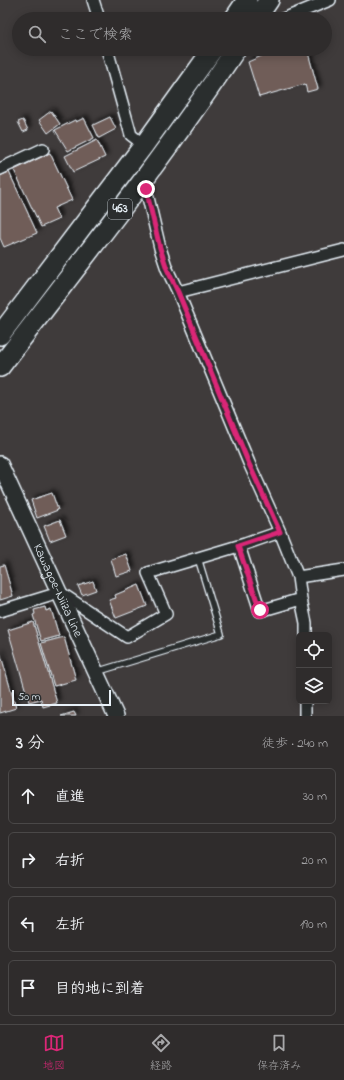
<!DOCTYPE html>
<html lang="ja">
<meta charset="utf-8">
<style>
:root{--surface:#2f2c2c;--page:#3b3838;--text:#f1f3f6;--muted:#a7a7a9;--line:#4a4848;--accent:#db2777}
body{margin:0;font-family:"Indie Flower","Klee One",sans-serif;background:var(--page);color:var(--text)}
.controls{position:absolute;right:12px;bottom:12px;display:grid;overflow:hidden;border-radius:6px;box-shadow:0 2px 10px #0003}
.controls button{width:36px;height:36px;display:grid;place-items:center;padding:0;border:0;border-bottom:1px solid var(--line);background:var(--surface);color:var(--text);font:20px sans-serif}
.scale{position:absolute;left:12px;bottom:10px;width:99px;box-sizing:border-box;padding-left:4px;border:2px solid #e8f1f8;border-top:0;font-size:11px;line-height:14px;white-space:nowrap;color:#e8f1f8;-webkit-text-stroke:3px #2a2d2e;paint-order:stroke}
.stop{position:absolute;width:12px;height:12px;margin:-9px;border:3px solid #db2777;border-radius:50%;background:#fff}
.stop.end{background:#db2777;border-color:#fff;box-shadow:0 1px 4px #0008}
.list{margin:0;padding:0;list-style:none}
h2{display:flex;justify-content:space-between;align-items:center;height:52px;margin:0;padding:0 16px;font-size:17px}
h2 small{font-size:13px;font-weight:400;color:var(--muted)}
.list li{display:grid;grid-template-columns:26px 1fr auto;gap:12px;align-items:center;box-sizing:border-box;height:56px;margin:0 8px 8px;padding:0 8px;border:1px solid var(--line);border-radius:6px}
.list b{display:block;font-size:15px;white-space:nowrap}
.list em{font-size:13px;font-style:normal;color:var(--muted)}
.icon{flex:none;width:22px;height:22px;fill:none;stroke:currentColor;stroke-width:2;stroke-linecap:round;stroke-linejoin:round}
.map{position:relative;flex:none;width:344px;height:716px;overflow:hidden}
.search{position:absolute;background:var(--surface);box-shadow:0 2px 10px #0003;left:12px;right:12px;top:12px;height:44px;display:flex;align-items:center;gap:10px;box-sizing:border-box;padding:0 14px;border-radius:22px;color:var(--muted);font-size:15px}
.sheet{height:308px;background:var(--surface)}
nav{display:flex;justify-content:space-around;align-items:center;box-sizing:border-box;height:56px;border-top:1px solid var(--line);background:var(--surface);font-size:11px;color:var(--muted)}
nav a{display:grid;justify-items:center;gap:2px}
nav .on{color:var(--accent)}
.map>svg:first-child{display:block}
.building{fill:#705d59;stroke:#e8f1f8;filter:url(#shadow)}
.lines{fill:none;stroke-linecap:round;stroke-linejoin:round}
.lane-casing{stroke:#e8f1f8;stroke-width:8}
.street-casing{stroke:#e8f1f8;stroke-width:14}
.secondary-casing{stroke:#e8f1f8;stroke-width:18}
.highway-casing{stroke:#e8f1f8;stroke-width:22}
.lane{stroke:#2a2d2e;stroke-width:5.5}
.street{stroke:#2a2d2e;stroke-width:11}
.secondary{stroke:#2a2d2e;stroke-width:15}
.highway{stroke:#2a2d2e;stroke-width:19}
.route{stroke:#db2777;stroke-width:5}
.labels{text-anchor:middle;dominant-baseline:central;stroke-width:3;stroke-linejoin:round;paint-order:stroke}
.shield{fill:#2a2d2e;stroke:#afb6bb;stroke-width:1}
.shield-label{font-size:12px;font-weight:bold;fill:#e8f1f8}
.street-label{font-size:13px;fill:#e8f1f8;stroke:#2a2d2e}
</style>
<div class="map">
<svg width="344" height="716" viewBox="0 0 344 716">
<defs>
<filter id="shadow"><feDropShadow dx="3.5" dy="-3.5" stdDeviation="2" flood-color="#0009"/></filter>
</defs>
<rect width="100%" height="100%" fill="#3f3b3b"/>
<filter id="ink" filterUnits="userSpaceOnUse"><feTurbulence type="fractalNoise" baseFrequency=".025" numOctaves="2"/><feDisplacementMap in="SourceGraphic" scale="8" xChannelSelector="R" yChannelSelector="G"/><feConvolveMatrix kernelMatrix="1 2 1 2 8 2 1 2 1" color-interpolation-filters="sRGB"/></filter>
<g filter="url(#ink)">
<!-- building -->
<path class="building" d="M265,49H307L318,89L307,92L305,84L259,97L248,62L266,54Z
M51,111L60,124L48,133L39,120Z
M110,117L116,129L99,138L93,125Z
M84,118L94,138L68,151L55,130L75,120L76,122Z
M23,120L28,130L23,132L18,122Z
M97,140L105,157L73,172L65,156Z
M50,153L72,200L54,208L59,219L41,227L14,170Z
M9,172L37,233L4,247L0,238V176Z
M52,493L58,510L37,518L31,500Z
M60,520L66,535L50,541L44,526Z
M126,554L132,571L116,576L111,559Z
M4,565L13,596L0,600V566Z
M93,581L96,590L82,595L78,586Z
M139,585L147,606L116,618L109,600L116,598L115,595Z
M45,607L46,611L51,609L59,636L41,641L33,615L35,614L34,610Z
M33,622L57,703L43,707L41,699L29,702L8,630Z
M64,637L76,680L54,686L41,643Z
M0,652L16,708L0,713Z
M74,712L76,716H61Z"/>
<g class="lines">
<defs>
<path id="lane" d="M96,672L221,634L198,558"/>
<path id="street" d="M93,0L99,19
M283,19L330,0
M107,49L131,135L144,145
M0,169L43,149
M139,184L146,189L160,248L167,269L178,292L249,463L280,532L298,577L301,599L306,623V635
M178,292L344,250
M239,546L260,611L301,599
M298,577L344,570
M58,591L127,637L166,614L148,573L245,544L280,532
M0,611L59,593
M305,701V716"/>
<g id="secondary">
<path id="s1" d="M0,464L116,716"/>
</g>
<path id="highway" d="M234,19L247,0
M256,19L269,0
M0,335L144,145L213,49
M0,367C80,262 163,159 236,49"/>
</defs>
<!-- lane casing -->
<use href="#lane" class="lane-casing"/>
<!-- street casing -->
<use href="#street" class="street-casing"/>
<!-- secondary casing -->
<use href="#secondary" class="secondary-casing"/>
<!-- highway casing -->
<use href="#highway" class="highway-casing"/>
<!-- lane -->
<use href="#lane" class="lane"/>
<!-- street -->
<use href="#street" class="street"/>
<!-- secondary -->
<use href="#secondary" class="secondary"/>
<!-- highway -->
<use href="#highway" class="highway"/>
</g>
</g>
<g class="lines" filter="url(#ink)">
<!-- route -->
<path class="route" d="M146,189L160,248L167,269L178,292L249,464L280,532L238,546L260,610"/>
</g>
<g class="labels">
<!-- shield labels -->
<rect class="shield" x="108" y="199" width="24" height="20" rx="3"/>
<g class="shield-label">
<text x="120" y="209">463</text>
</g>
<!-- street labels -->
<g class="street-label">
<text stroke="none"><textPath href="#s1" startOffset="139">Kawagoe-Niiza Line</textPath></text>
</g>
</g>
</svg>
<div class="controls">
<button><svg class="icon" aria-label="locate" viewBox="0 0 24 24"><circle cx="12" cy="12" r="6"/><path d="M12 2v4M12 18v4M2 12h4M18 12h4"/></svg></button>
<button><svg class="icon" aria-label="layers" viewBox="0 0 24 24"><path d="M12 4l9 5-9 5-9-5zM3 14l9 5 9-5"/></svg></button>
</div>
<div class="scale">50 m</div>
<div class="stop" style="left:260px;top:610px"></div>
<div class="stop end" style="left:146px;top:189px"></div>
<div class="search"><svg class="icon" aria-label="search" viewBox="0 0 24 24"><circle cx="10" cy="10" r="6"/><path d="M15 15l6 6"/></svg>ここで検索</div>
</div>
<section class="sheet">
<h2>3 分<small>徒歩 · 240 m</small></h2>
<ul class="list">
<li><svg class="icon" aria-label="ahead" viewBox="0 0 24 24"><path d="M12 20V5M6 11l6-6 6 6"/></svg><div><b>直進</b></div><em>30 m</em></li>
<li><svg class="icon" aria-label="right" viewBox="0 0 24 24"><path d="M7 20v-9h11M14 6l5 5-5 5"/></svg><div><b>右折</b></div><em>20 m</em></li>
<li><svg class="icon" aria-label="left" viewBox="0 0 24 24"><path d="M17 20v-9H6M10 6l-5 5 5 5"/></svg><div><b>左折</b></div><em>190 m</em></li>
<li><svg class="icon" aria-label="arrive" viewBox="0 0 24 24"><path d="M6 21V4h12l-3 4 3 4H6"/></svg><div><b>目的地に到着</b></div></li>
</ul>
</section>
<nav>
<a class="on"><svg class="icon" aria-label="map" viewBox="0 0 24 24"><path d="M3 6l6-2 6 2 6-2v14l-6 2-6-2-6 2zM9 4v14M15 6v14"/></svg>地図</a>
<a><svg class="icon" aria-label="directions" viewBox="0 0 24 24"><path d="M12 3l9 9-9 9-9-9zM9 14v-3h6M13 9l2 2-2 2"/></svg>経路</a>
<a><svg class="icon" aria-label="saved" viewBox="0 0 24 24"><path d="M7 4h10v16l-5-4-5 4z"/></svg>保存済み</a>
</nav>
